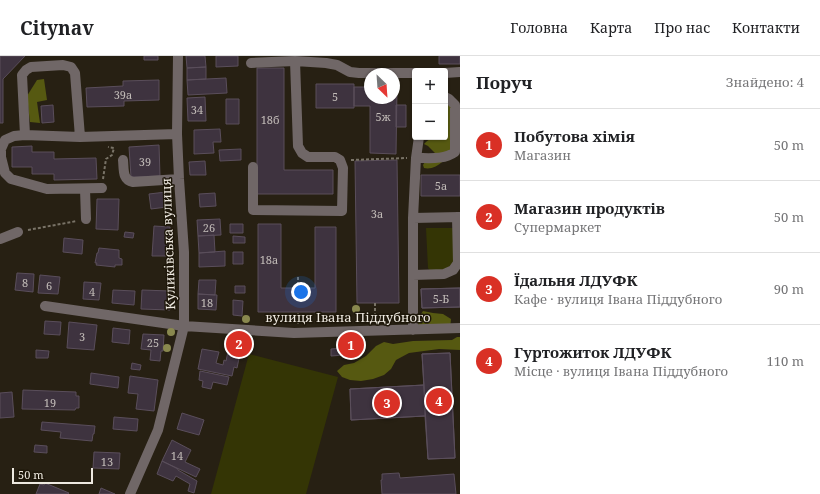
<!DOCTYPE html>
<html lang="uk">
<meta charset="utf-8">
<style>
:root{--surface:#fff;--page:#f6f6f6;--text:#202124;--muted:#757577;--line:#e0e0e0;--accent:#d93025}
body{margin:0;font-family:"Noto Serif",serif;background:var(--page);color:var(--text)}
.controls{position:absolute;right:12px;top:12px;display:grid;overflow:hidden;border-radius:4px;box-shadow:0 1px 3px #0004}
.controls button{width:36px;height:36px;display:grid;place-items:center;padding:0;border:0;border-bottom:1px solid var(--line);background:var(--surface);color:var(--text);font:20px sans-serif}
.compass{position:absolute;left:364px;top:12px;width:36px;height:36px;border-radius:50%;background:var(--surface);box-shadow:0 1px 3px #0004;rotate:155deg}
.scale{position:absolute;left:12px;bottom:10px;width:81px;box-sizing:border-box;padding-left:4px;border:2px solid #eee9e0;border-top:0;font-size:11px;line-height:14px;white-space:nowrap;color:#eee9e0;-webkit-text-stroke:3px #1e170a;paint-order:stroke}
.you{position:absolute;left:301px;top:236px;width:14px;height:14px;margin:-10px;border:3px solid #fff;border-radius:50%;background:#1a73e8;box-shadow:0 0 0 6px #1a73e833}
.badge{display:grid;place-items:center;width:26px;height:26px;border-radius:50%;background:var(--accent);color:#fff;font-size:13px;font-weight:700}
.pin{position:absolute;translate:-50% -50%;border:2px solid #fff;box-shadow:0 1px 4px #0006}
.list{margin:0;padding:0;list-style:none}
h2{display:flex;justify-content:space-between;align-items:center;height:52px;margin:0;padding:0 16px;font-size:17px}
h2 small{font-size:13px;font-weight:400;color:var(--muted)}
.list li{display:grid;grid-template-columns:26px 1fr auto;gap:12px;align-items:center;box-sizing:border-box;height:72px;padding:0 16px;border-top:1px solid var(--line)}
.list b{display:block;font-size:15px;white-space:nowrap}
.list p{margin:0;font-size:13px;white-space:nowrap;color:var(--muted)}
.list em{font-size:13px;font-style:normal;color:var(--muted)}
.map{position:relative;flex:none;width:460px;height:438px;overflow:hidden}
header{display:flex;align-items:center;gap:24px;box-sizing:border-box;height:56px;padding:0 20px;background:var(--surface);border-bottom:1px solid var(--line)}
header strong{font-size:19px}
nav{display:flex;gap:22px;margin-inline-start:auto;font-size:14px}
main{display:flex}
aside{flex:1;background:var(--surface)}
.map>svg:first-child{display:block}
.green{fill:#343505}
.forest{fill:#565911}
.building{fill:#3e333f;stroke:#5a4e5b}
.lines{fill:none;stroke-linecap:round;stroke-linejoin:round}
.path{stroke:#797367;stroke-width:2;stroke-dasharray:3 2;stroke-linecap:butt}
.minor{stroke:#706767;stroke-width:10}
.tree{fill:#89884e}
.labels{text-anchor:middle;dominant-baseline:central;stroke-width:3;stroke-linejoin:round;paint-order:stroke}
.number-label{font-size:11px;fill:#c2bcb8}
.street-label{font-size:13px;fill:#eee9e0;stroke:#1e170a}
</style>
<header>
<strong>Citynav</strong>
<nav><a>Головна</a><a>Карта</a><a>Про нас</a><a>Контакти</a></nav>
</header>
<main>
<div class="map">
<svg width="460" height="438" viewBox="0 0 460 438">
<rect width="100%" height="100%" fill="#272013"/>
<!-- green -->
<path class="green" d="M426,172H453L454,206L444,215L431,216L428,212Z
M249,298L338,321L306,438H211Z"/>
<!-- forest -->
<path class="forest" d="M44,23L47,44L37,46L40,67L30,66L27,40L37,24Z
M445,45L451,46L455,93C447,101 437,115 424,112L423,109L428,101L435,97L428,90L424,88C430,81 436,81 445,81Z
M423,255L433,257L443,258L451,263L450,273H420L417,264Z
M457,281H460V294L439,293L409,297L396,304L391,313L384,319L373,323L361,325L350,324L342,321L337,315L344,309L354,307L366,300L376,290L384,286L393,288L413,285L452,284Z"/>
<!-- building -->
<path class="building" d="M0,0H25L3,23V67H0Z
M144,0H158V4H144Z
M186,0H205L206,11L187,12Z
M216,0H238V10L216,11Z
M439,0H460V8H439Z
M206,11V23L187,24V12Z
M257,12H284V114H333V138H257Z
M226,22L227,37L188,39L187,24Z
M159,24V44L124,45V50L87,51L86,32L123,30V25Z
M316,28H354V52H316Z
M354,31H370V42H394V31H397L396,98L370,97V50H354Z
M205,41L206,65H188L187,42Z
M226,43H239V68H226Z
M53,49L54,66L42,67L41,50Z
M396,49H406V71H396Z
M220,73L221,86H213L214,97L194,98V74Z
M159,89L160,120L131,121L129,91Z
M32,90V96H54V103L96,102L97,123L54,124V118H32V111H12V91Z
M241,93V104L220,105L219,94Z
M397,104L399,247H357L355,105Z
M205,105L206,119H190L189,106Z
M421,119H460V140H421Z
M166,136L167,151L151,153L149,138Z
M215,137L216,150L200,151L199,138Z
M97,143H119L118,174L96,173Z
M220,163L221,179L198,180L197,164Z
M230,168H243V177H230Z
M258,168H281V232H315V171H336V256H258Z
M154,170L170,171L169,200H152Z
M125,176L134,177L133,182L124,181Z
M214,179L215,196L199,197L198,180Z
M233,180L245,181V187H233Z
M64,182L83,184L82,198L63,196Z
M99,192L119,194V202L122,203V209H115V211L96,209L97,207H95L97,197H98Z
M225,195V210L199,211V197Z
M233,196H243V208H233Z
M17,217L34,218L33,236L15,234Z
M40,219L60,221L58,238L38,237Z
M199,224H216L215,239L198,238Z
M84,226L101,227L99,244L83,243Z
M235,230H245V237H235Z
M460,232V251L422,252L421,233Z
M460,232V251L422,252L421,233Z
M113,234L135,235L134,249L112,247Z
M142,234L170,235V254L141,253Z
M198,238L217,239L216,254L198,253Z
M233,244L243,245L242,260L233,259Z
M45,265L61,266L60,279L44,278Z
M69,266L97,269L94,294L67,292Z
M113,272L130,274L129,288L112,286Z
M143,278L164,279L163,295H161L160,305L150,304L151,294L141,293Z
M348,283H354V294H348Z
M235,284L244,285L243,291L234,290Z
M229,291L241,293L237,312L234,311L232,320L198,313L202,293L219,296L216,307L223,309L224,304L226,305Z
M343,292L344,299L331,300V293Z
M36,294L49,295L48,302H36Z
M450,297L455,402L428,403L425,360L351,364L350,333L424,329L422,298Z
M450,297L455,402L428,403L422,298Z
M132,307L141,309L140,314L131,313Z
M200,315L229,321L227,329L213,326L211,333L202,331L203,325L199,324Z
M91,317L119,321L118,332L90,328Z
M130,320L158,324L154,355L136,353L138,338L128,337Z
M424,329L425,360L351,364L350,333Z
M23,334L76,336V340H79V352H76L75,354L22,353Z
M12,336L14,361L0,362V337Z
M182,357L204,364L199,379L177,373Z
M114,361L138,363L137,375L113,373Z
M42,366L95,370L94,378H93L92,385L60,382L61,376L41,374Z
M172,384L191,394L185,406L200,413L196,421L162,405Z
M35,389L47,390V397L34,396Z
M94,396L120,397L119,413L93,412Z
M162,405L178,413V414L197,425L194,437L188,435L190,428L176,420L173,425L157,418Z
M399,417L400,422L454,418L456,438H382L381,424H382V418Z
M45,427L69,437L68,438H36L40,428L44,429Z
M101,432L115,438H99Z"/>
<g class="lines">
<!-- path -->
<path class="path" d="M351,104L407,102
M103,123L106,103L112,99L114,92L108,91
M28,174L77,165
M298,221V231
M375,247V266
M298,257V268"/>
<!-- minor -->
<path class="minor" d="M251,7L295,5L326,7L337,9L350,16L359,17H415
M445,17L460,16
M25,79L22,19L26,14L31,11L63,9L71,11L75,17L80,81
M416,102C429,102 444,104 455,96V49L449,43L445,41
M123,104C124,113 122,124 133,126L179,123
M253,111V154L342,155L343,112L340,104L335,101H308L302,97L298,90L295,5
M102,132L47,133L11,123L5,117L1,101V93L5,84L14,80L25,79L80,81L177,78
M85,133L86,163
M413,162L460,161
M0,183L18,176
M413,219L444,218L453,214L458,207L457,161
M45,250L184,270L294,277L460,272
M413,274V162L416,102L419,81
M130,438L158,374L184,270V196L179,123L177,78L178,0"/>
</g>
<!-- trees -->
<g class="tree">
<circle cx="356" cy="253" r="4"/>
<circle cx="246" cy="263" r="4"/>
<circle cx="171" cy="276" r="4"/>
<circle cx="343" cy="285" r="4"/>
<circle cx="167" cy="292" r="4"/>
</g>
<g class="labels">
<!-- number labels -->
<g class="number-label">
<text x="123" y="38">39а</text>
<text x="335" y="40">5</text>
<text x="197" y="53">34</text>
<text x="383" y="60">5ж</text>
<text x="270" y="63">18б</text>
<text x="145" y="105">39</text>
<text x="441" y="129">5а</text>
<text x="377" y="157">3а</text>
<text x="209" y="171">26</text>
<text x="269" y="203">18а</text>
<text x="25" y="226">8</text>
<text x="49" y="229">6</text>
<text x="92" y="235">4</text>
<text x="441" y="242">5-Б</text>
<text x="207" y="246">18</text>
<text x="82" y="280">3</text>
<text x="153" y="286">25</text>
<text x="50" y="346">19</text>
<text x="177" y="399">14</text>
<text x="107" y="405">13</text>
</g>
<!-- street labels -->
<g class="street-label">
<text transform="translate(168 188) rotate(-92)">Куликівська вулиця</text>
<text x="348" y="261">вулиця Івана Піддубного</text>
</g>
</g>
</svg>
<div class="controls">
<button>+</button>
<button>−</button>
</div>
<svg class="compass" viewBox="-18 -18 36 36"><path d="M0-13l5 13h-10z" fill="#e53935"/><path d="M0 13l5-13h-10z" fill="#757577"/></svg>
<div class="scale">50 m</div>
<div class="you"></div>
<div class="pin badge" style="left:351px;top:289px">1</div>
<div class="pin badge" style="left:239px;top:288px">2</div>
<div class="pin badge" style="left:387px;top:347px">3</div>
<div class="pin badge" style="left:439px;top:345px">4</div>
</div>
<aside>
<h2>Поруч<small>Знайдено: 4</small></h2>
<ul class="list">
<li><span class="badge">1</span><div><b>Побутова хімія</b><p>Магазин</p></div><em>50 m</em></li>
<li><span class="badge">2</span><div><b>Магазин продуктів</b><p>Супермаркет</p></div><em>50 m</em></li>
<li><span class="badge">3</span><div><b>Їдальня ЛДУФК</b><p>Кафе · вулиця Івана Піддубного</p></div><em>90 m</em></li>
<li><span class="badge">4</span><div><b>Гуртожиток ЛДУФК</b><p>Місце · вулиця Івана Піддубного</p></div><em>110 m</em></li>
</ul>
</aside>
</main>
